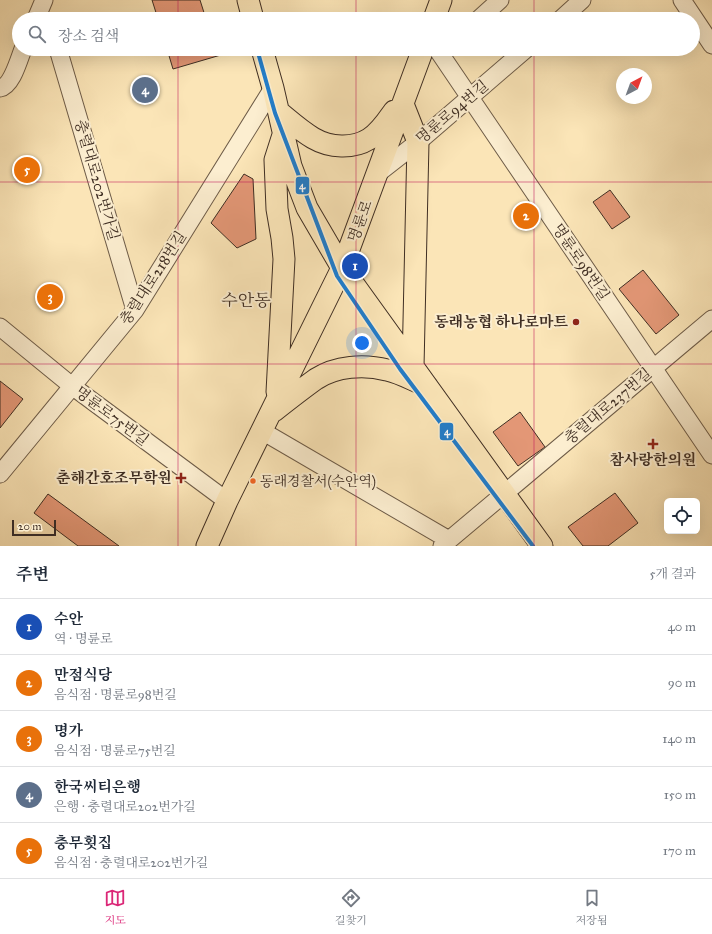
<!DOCTYPE html>
<html lang="ko">
<meta charset="utf-8">
<style>
:root{--surface:#fff;--page:#f2f2f3;--text:#1f2937;--muted:#747a83;--line:#e0e1e3;--accent:#db2777}
body{margin:0;font-family:"IM FELL Great Primer","Noto Serif KR",serif;background:var(--page);color:var(--text)}
.controls{position:absolute;right:12px;bottom:12px;display:grid;overflow:hidden;border-radius:6px;box-shadow:0 4px 16px #0002}
.controls button{width:36px;height:36px;display:grid;place-items:center;padding:0;border:0;border-bottom:1px solid var(--line);background:var(--surface);color:var(--text);font:20px sans-serif}
.compass{position:absolute;left:616px;top:68px;width:36px;height:36px;border-radius:50%;background:var(--surface);box-shadow:0 4px 16px #0002;rotate:41deg}
.scale{position:absolute;left:12px;bottom:10px;width:44px;box-sizing:border-box;padding-left:4px;border:2px solid #3f2e23;border-top:0;font-size:11px;line-height:14px;white-space:nowrap;color:#3f2e23;-webkit-text-stroke:3px #fceed0;paint-order:stroke}
.you{position:absolute;left:362px;top:343px;width:14px;height:14px;margin:-10px;border:3px solid #fff;border-radius:50%;background:#1a73e8;box-shadow:0 0 0 6px #1a73e833}
.badge{display:grid;place-items:center;width:26px;height:26px;border-radius:50%;background:var(--accent);color:#fff;font-size:13px;font-weight:700}
.pin{position:absolute;translate:-50% -50%;border:2px solid #fff;box-shadow:0 1px 4px #0006}
.list{margin:0;padding:0;list-style:none}
h2{display:flex;justify-content:space-between;align-items:center;height:52px;margin:0;padding:0 16px;font-size:17px}
h2 small{font-size:13px;font-weight:400;color:var(--muted)}
.list li{display:grid;grid-template-columns:26px 1fr auto;gap:12px;align-items:center;box-sizing:border-box;height:56px;padding:0 16px;border-top:1px solid var(--line)}
.list b{display:block;font-size:15px;white-space:nowrap}
.list p{margin:0;font-size:13px;white-space:nowrap;color:var(--muted)}
.list em{font-size:13px;font-style:normal;color:var(--muted)}
.icon{flex:none;width:22px;height:22px;fill:none;stroke:currentColor;stroke-width:2;stroke-linecap:round;stroke-linejoin:round}
.map{position:relative;flex:none;width:712px;height:546px;overflow:hidden}
.search{position:absolute;background:var(--surface);box-shadow:0 4px 16px #0002;left:12px;right:12px;top:12px;height:44px;display:flex;align-items:center;gap:10px;box-sizing:border-box;padding:0 14px;border-radius:22px;color:var(--muted);font-size:15px}
.sheet{height:332px;background:var(--surface)}
nav{display:flex;justify-content:space-around;align-items:center;box-sizing:border-box;height:56px;border-top:1px solid var(--line);background:var(--surface);font-size:11px;color:var(--muted)}
nav a{display:grid;justify-items:center;gap:2px}
nav .on{color:var(--accent)}
.map>svg:first-child{display:block}
.building{fill:#e39776;stroke:#3f2e23}
.lines{fill:none;stroke-linecap:round;stroke-linejoin:round}
.minor-casing{stroke:#6e5c48;stroke-width:19}
.major-casing{stroke:#3f2e23;stroke-width:23}
.minor{stroke:#fceed0;stroke-width:17}
.major{stroke:#fbe5b7;stroke-width:21}
.metro-1-casing{stroke:#fceed0;stroke-width:7}
.metro-1{stroke:#217dcb;stroke-width:4}
.grid{fill:none;stroke:#c2185b;stroke-width:1;stroke-opacity:0.55}
.poi-dot{fill:#8f2418;stroke:#fceed0;stroke-width:1.5}
.bus-dot{fill:#f26522;stroke:#fceed0;stroke-width:1.5}
.labels{text-anchor:middle;dominant-baseline:central;stroke-width:4;stroke-linejoin:round;paint-order:stroke}
.bus-label{font-size:14px;fill:#3f2e23;stroke:#fceed0;text-anchor:start}
.street-label{font-size:15px;fill:#3f2e23;stroke:#fceed0}
.poi-label{font-size:15px;font-weight:bold;fill:#3f2e23;stroke:#fceed0;text-anchor:end}
.quarter-label{font-size:17px;fill:#3f2e23;stroke:#fceed0}
.line-badge{stroke:#fceed0;stroke-width:1.5}
.badge-label{font-size:11px;text-anchor:middle;font-weight:bold;fill:#fff}
</style>
<div class="map">
<svg width="712" height="546" viewBox="0 0 712 546">
<rect width="100%" height="100%" fill="#fbe5b7"/>
<filter id="stains"><feTurbulence type="fractalNoise" baseFrequency=".005" numOctaves="4"/><feColorMatrix values="0 0 0 0 .2 0 0 0 0 .09 0 0 0 0 .02 0 0 0 .5 -.17"/></filter>
<radialGradient id="worn" r=".72"><stop offset=".6" stop-color="#630" stop-opacity="0"/><stop offset="1" stop-color="#630" stop-opacity=".3"/></radialGradient>
<!-- building -->
<path class="building" d="M152,0H200L206,19H158Z
M167,49H231V52L173,69Z
M244,174L253,179L256,239L237,248L211,223Z
M610,190L630,217L612,229L593,202Z
M643,270L679,315L656,334L619,289Z
M0,381L23,399L0,428Z
M520,412L545,447L518,466L493,432Z
M615,493L638,523L608,546H583L568,527Z
M48,494L119,546H78L34,513Z"/>
<g class="lines">
<defs>
<path id="minor" d="M682,0L712,45
M36,19L44,0
M479,19L500,0
M561,19L582,0
M58,49L135,310
M437,49L712,455
M0,88C12,86 19,59 23,49
M377,174L418,142L526,49
M0,327L72,386L227,501
M262,431L449,540
M0,474L135,310L273,88
M442,546L712,319"/>
<path id="major" d="M248,0L253,19
M434,19L441,0
M262,49L273,88L291,166L307,208L342,268L542,546
M403,104L418,142L413,367
M279,112C290,121 301,131 313,138C330,148 353,149 369,139C380,132 387,121 394,111
M277,392L284,259L282,238L277,209L275,160L283,135
M274,411C288,400 302,389 316,379C336,366 364,364 387,370C401,373 414,381 427,386
M207,546L227,501L342,268L423,49"/>
</defs>
<!-- minor casing -->
<use href="#minor" class="minor-casing"/>
<!-- major casing -->
<use href="#major" class="major-casing"/>
<!-- minor -->
<use href="#minor" class="minor"/>
<!-- major -->
<use href="#major" class="major"/>
<defs>
<path id="metro-1" d="M257,49L275,113L337,276L400,369L533,546"/>
</defs>
<!-- metro-1 casing -->
<use href="#metro-1" class="metro-1-casing"/>
<!-- metro-1 -->
<use href="#metro-1" class="metro-1"/>
</g>
<!-- grid -->
<path class="grid" d="M178,0V19M356,0V19M534,0V19M178,49V546M356,49V546M534,49V546M0,182H712M0,364H712"/>
<!-- markers -->
<g class="poi-dot">
<circle cx="576" cy="322" r="4"/>
<path d="M651 438h4v4h4v4h-4v4h-4v-4h-4v-4h4z"/>
<path d="M179 472h4v4h4v4h-4v4h-4v-4h-4v-4h4z"/>
</g>
<circle class="bus-dot" cx="253" cy="481" r="3.5"/>
<g class="labels">
<!-- bus labels -->
<g class="bus-label">
<text x="260" y="481">동래경찰서(수안역)</text>
</g>
<!-- street labels -->
<g class="street-label">
<text transform="translate(452 112) rotate(-40)">명륜로94번길</text>
<text transform="translate(97 180) rotate(74)">충렬대로202번가길</text>
<text transform="translate(360 221) rotate(-70)">명륜로</text>
<text transform="translate(581 262) rotate(56)">명륜로98번길</text>
<text transform="translate(153 278) rotate(-57)">충렬대로218번길</text>
<text transform="translate(608 406) rotate(-40)">충렬대로237번길</text>
<text transform="translate(112 416) rotate(37)">명륜로75번길</text>
</g>
<!-- poi labels -->
<g class="poi-label">
<text x="568" y="322">동래농협 하나로마트</text>
<text x="653" y="460" text-anchor="middle">참사랑한의원</text>
<text x="172" y="478">춘해간호조무학원</text>
</g>
<!-- quarter labels -->
<g class="quarter-label">
<text x="246" y="300">수안동</text>
</g>
</g>
<g class="line-badge">
<rect x="295" y="176" width="15" height="19" rx="4" fill="#217dcb"/>
<rect x="439" y="422" width="15" height="19" rx="4" fill="#217dcb"/>
</g>
<g class="badge-label">
<text x="302" y="189">4</text>
<text x="447" y="435">4</text>
</g>
<rect width="100%" height="100%" filter="url(#stains)"/>
<rect width="100%" height="100%" fill="url(#worn)"/>
</svg>
<div class="controls">
<button><svg class="icon" aria-label="locate" viewBox="0 0 24 24"><circle cx="12" cy="12" r="6"/><path d="M12 2v4M12 18v4M2 12h4M18 12h4"/></svg></button>
</div>
<svg class="compass" viewBox="-18 -18 36 36"><path d="M0-13l5 13h-10z" fill="#e53935"/><path d="M0 13l5-13h-10z" fill="#747a83"/></svg>
<div class="scale">20 m</div>
<div class="you"></div>
<div class="pin badge" style="left:355px;top:266px;background:#1a4fb4">1</div>
<div class="pin badge" style="left:526px;top:216px;background:#e8710a">2</div>
<div class="pin badge" style="left:50px;top:297px;background:#e8710a">3</div>
<div class="pin badge" style="left:145px;top:90px;background:#5c6f8a">4</div>
<div class="pin badge" style="left:27px;top:170px;background:#e8710a">5</div>
<div class="search"><svg class="icon" aria-label="search" viewBox="0 0 24 24"><circle cx="10" cy="10" r="6"/><path d="M15 15l6 6"/></svg>장소 검색</div>
</div>
<section class="sheet">
<h2>주변<small>5개 결과</small></h2>
<ul class="list">
<li><span class="badge" style="background:#1a4fb4">1</span><div><b>수안</b><p>역 · 명륜로</p></div><em>40 m</em></li>
<li><span class="badge" style="background:#e8710a">2</span><div><b>만점식당</b><p>음식점 · 명륜로98번길</p></div><em>90 m</em></li>
<li><span class="badge" style="background:#e8710a">3</span><div><b>명가</b><p>음식점 · 명륜로75번길</p></div><em>140 m</em></li>
<li><span class="badge" style="background:#5c6f8a">4</span><div><b>한국씨티은행</b><p>은행 · 충렬대로202번가길</p></div><em>150 m</em></li>
<li><span class="badge" style="background:#e8710a">5</span><div><b>충무횟집</b><p>음식점 · 충렬대로202번가길</p></div><em>170 m</em></li>
</ul>
</section>
<nav>
<a class="on"><svg class="icon" aria-label="map" viewBox="0 0 24 24"><path d="M3 6l6-2 6 2 6-2v14l-6 2-6-2-6 2zM9 4v14M15 6v14"/></svg>지도</a>
<a><svg class="icon" aria-label="directions" viewBox="0 0 24 24"><path d="M12 3l9 9-9 9-9-9zM9 14v-3h6M13 9l2 2-2 2"/></svg>길찾기</a>
<a><svg class="icon" aria-label="saved" viewBox="0 0 24 24"><path d="M7 4h10v16l-5-4-5 4z"/></svg>저장됨</a>
</nav>
